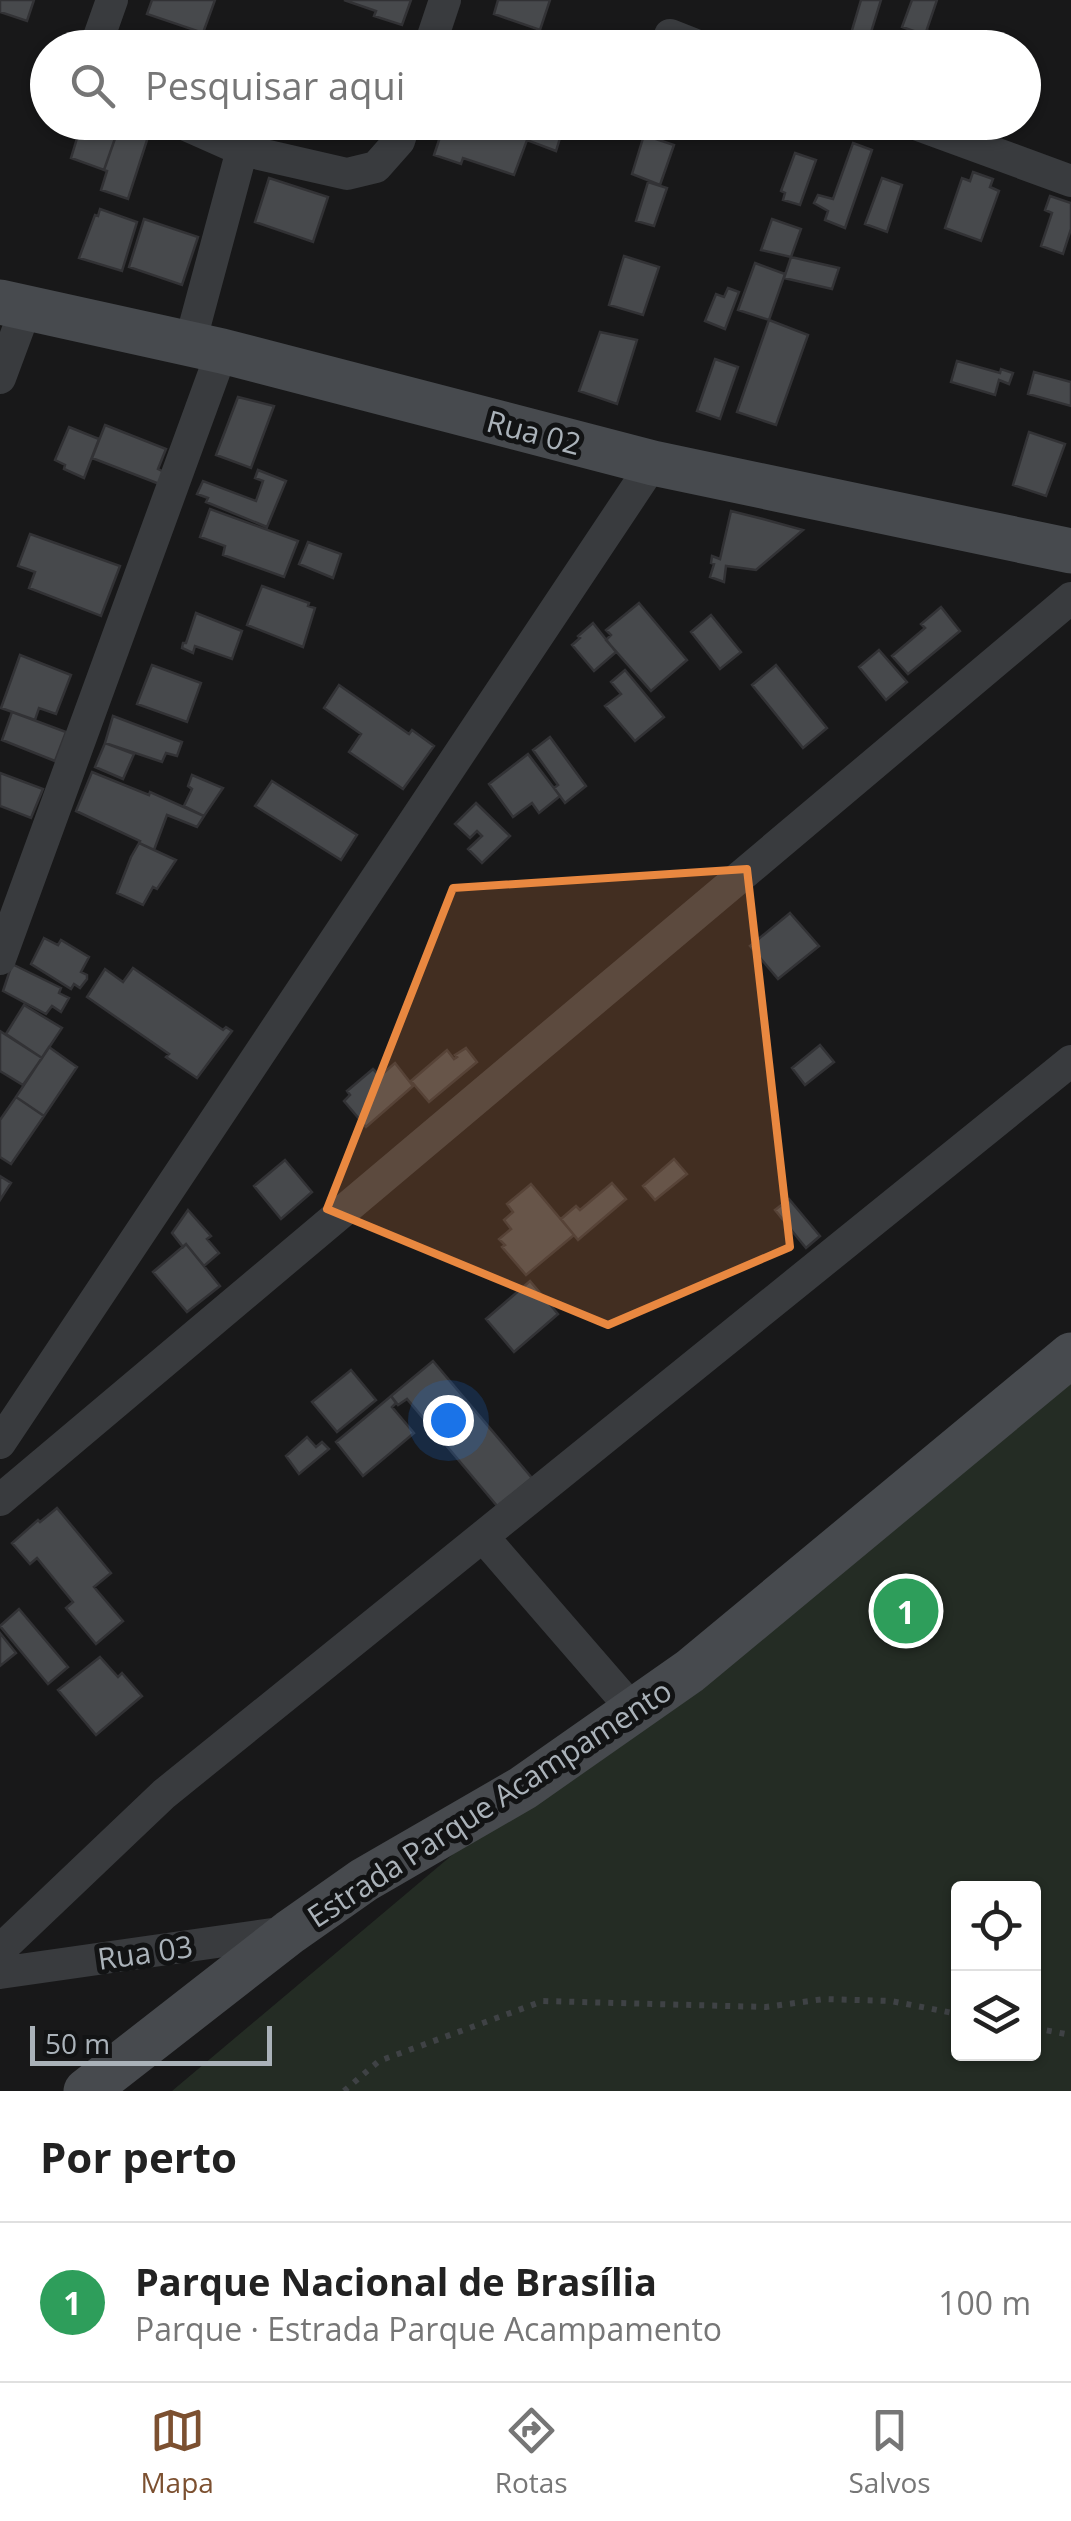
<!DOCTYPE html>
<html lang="pt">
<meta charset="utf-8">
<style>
:root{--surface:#fff;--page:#f6f6f6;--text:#222;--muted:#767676;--line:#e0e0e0;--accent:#7c5030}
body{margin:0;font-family:"Open Sans",sans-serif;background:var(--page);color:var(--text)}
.controls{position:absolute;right:30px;bottom:30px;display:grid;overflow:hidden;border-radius:10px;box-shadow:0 2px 8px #0004}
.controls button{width:90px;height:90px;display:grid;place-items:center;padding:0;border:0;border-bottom:2px solid var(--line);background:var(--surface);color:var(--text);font:50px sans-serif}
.scale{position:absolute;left:30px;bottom:25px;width:242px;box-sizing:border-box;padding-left:10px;border:5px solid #aab2b9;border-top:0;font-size:28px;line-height:35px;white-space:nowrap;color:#aab2b9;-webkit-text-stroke:8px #121314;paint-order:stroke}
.you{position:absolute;left:448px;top:1420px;width:35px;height:35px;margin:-25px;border:8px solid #fff;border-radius:50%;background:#1a73e8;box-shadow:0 0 0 15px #1a73e833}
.badge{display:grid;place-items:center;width:65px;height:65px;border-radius:50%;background:var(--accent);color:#fff;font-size:32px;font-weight:700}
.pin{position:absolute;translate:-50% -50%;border:5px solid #fff;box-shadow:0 2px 10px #0006}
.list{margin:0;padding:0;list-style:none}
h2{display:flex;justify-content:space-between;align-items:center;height:130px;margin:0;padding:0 40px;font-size:42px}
h2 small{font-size:32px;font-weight:400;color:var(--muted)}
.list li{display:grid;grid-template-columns:65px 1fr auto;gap:30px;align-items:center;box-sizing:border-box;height:160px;padding:0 40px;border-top:2px solid var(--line)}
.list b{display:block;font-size:38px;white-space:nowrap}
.list p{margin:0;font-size:32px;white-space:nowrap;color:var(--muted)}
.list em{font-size:32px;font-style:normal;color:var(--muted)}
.icon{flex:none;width:55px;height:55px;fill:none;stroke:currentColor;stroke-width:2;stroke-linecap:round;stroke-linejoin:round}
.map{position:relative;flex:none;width:1071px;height:2091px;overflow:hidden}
.search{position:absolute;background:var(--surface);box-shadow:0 2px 8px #0004;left:30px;right:30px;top:30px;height:110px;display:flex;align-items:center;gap:25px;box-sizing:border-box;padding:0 35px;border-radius:55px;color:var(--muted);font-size:38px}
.sheet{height:290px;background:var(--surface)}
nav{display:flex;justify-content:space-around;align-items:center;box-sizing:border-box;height:140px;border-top:2px solid var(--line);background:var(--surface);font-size:28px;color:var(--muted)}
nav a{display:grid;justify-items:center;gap:5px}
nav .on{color:var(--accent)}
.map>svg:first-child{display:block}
.green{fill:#242c24;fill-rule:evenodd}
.building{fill:#47494c;stroke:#323235;stroke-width:2.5}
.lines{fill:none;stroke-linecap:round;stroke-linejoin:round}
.path{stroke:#3f4245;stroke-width:6;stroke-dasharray:5 8;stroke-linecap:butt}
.street{stroke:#393b3e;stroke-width:32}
.secondary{stroke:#474a4e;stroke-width:45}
.marked{fill:#e98840;fill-opacity:0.2;stroke:#e98840;stroke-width:8;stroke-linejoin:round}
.labels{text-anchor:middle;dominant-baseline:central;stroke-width:10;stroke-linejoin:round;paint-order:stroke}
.street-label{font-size:30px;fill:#aab2b9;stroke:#121314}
</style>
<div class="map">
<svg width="1071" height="2091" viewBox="0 0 1071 2091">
<rect width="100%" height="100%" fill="#181819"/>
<!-- green -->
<path class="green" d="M1071,1334V2091H172L242,2032ZM958,1888H1034V2054H958Z"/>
<!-- building -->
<path class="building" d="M0,0H34L27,21L0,12Z
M152,0H215L203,33L147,14Z
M344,0H411L402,25L374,16L376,11Z
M498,0H550L540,30L494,14Z
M861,0H881L868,42L850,37Z
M912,0H937L925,35L902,27Z
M927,30L936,35V41L940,43L938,48H921Z
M82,122H104L119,127L104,170L71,158Z
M445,122H565L556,151L527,140L514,175L463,158L461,164L434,155Z
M648,122H676L673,131Z
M119,127L148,137L128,199L101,190L107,171L104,170Z
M644,135L674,145L660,185L632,174Z
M853,143L872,150L845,228L825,220L828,211L814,203L818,195L833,199Z
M795,153L816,160L800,205L783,200L785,193L781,191Z
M973,172L993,179L990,187L999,191L981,241L945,228L962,178L970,181Z
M269,178L328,197L313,242L255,222Z
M882,178L902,185L887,232L865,224Z
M648,182L667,188L654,226L636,221Z
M1050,196L1071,203V229L1063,254L1041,246L1052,213L1045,210Z
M100,209L137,222L122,271L79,258L95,215L98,216Z
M144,219L198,237L182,285L129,267Z
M772,219L801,229L791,257L761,250Z
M624,256L659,267L643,315L609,305Z
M791,257L839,268L832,289L784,278Z
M755,263L785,274L769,320L738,310Z
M728,288L739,292L725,329L705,321L716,294L724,297Z
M769,320L808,335L776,425L737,412Z
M600,332L637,340L617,404L579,391Z
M715,359L738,367L720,419L697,411Z
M957,361L1000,373L1001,369L1013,373L1009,384L999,380L995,395L951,382Z
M1034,372L1071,382V406L1028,394Z
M238,397L274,406L251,468L216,455Z
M105,425L166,449L158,469L166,473L162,485L92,458Z
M69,427L99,439L84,478L64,469L65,465L55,460Z
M1029,432L1065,444L1046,496L1013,485Z
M258,470L286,481L267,527L206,502L208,498L197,494L203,481L256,501L263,481L255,478Z
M210,509L298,541L284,577L223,555L225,546L200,537Z
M731,511L763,519L803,530L756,570L726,566L724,582L710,577L714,564L711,563L712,556L720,559Z
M30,534L120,566L101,616L29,588L35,572L18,566Z
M308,542L341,554L333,578L299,564Z
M262,586L309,603L308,606L315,608L303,647L247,625Z
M639,603L687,660L651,691L606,640L611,635L606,630Z
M941,607L960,631L908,674L892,656L925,628L921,624Z
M196,613L242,631L232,659L195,646L193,653L182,648L183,643H186Z
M711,615L741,652L720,669L691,632Z
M593,623L616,652L594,671L572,645L580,638L578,636Z
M879,650L907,682L886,700L859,667Z
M20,655L71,675L56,714L39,708L35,720L1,708Z
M152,665L201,683L187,722L137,704Z
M776,665L827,728L803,748L752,685Z
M625,670L664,717L635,741L605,706L621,694L611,682Z
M339,685L409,734L412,730L434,746L403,789L349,752L361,734L324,708Z
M12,712L66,732L55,761L2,740Z
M113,716L182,742L177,756L166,753L162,762L105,743Z
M550,737L586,786L565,803L554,788L558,785L533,750Z
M105,743L134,754L123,779L95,767Z
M528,754L560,796L539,813L532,803L513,817L489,784Z
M92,772L149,795L150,792L204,816L197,827L167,815L154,850L139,843L140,841L76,811Z
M0,773L43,789L31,818L0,806Z
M192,775L223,788L204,816L184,806L192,789L188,786Z
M272,781L357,835L341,860L255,806Z
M476,803L510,836L482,863L468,849L482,836L477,831L470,838L455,824Z
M139,843L176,860L157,889L153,887L143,905L117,893L131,857Z
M790,913L819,946L778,979L750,946Z
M44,938L58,945L61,940L89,957L81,972L87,975V979L80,988L74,984L71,989L31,964Z
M12,964L61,988L59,993L69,998L61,1012L52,1006L46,1014L3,991Z
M133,968L223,1030L226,1027L232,1031L197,1078L166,1057L169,1054L87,997L105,969L123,982Z
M24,1005L62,1028L42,1058L6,1034Z
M0,1031L42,1058L23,1085L0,1071Z
M820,1045L834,1062L805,1085L792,1068Z
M49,1047L77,1067L44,1116L16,1097Z
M466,1048L477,1062L429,1102L411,1081L447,1050L454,1059L457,1057L455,1055Z
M395,1063L413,1086L366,1127L344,1101L350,1095L347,1091L373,1069L380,1076Z
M16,1097L44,1116L11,1164L0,1157V1120Z
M674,1159L687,1174L655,1200L643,1186Z
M285,1160L312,1192L281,1219L254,1186Z
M0,1176L11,1183L0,1200Z
M612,1183L626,1199L578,1240L561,1219L576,1206L580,1210Z
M531,1184L574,1235L526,1275L502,1247L505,1245L499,1239L511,1229L504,1220L513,1212L507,1204Z
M789,1199L820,1236L806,1248L775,1210Z
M188,1210L211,1236L207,1239L219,1253L204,1266L186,1244L183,1247L172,1233Z
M186,1244L220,1286L187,1312L153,1272Z
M530,1281L558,1314L514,1352L486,1319Z
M433,1361L532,1478L498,1507L407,1399L398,1405L391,1396Z
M351,1370L376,1400L337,1432L312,1402Z
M391,1396L396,1403L392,1407L414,1433L363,1476L336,1442Z
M307,1437L316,1447L322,1442L329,1449L299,1474L286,1456Z
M57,1508L111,1573L94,1587L123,1621L96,1644L66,1608L73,1602L37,1558L30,1564L12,1543L38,1520L40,1522Z
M19,1609L68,1667L48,1684L0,1626Z
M0,1633L16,1653L0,1666Z
M100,1657L118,1677L122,1673L142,1696L96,1735L58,1690Z"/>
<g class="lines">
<!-- path -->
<path class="path" d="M1034,2028L1071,2035
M344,2091L379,2061L543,2001L766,2007L824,1999L891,2001L958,2014"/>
<!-- street -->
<path class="street" d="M670,35L703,48
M95,48L112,0
M429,48L445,0
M179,122L242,150L347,174L376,167L399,141L405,122
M910,122L1071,181
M190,343L242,150
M0,378L26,308
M0,959L222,351
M0,1443L653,463
M0,1500L1071,598
M484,1538L634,1711
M0,1950L164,1794L1071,1061
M0,1973L286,1932"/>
<!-- secondary -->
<path class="secondary" d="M0,302L222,351L653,463L1071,551
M86,2091L290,1932L364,1880L523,1788L690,1671L1071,1355"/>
</g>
<!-- marked area -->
<path class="marked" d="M747,869L790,1247L608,1325L327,1209L453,888Z"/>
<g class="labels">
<!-- street labels -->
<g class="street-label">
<text transform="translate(534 432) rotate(15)">Rua 02</text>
<text transform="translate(489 1803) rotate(-33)">Estrada Parque Acampamento</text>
<text transform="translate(145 1952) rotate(-8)">Rua 03</text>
</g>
</g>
</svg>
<div class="controls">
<button><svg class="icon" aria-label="locate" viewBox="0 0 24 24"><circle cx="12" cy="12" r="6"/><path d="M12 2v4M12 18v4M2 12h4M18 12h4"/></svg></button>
<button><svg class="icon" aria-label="layers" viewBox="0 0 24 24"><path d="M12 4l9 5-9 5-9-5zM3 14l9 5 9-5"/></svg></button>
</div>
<div class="scale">50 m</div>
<div class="you"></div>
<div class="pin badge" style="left:906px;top:1611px;background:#2e9e5b">1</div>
<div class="search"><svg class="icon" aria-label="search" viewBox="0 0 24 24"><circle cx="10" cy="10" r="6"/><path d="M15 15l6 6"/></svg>Pesquisar aqui</div>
</div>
<section class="sheet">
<h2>Por perto<small></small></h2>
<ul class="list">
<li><span class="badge" style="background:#2e9e5b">1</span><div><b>Parque Nacional de Brasília</b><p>Parque · Estrada Parque Acampamento</p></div><em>100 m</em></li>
</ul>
</section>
<nav>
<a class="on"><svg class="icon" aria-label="map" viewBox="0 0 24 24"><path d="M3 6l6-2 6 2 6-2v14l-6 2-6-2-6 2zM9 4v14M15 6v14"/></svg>Mapa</a>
<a><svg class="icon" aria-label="directions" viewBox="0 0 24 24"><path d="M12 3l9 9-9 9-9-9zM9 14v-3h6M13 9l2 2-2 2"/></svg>Rotas</a>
<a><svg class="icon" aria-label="saved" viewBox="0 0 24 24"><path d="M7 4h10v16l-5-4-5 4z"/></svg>Salvos</a>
</nav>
